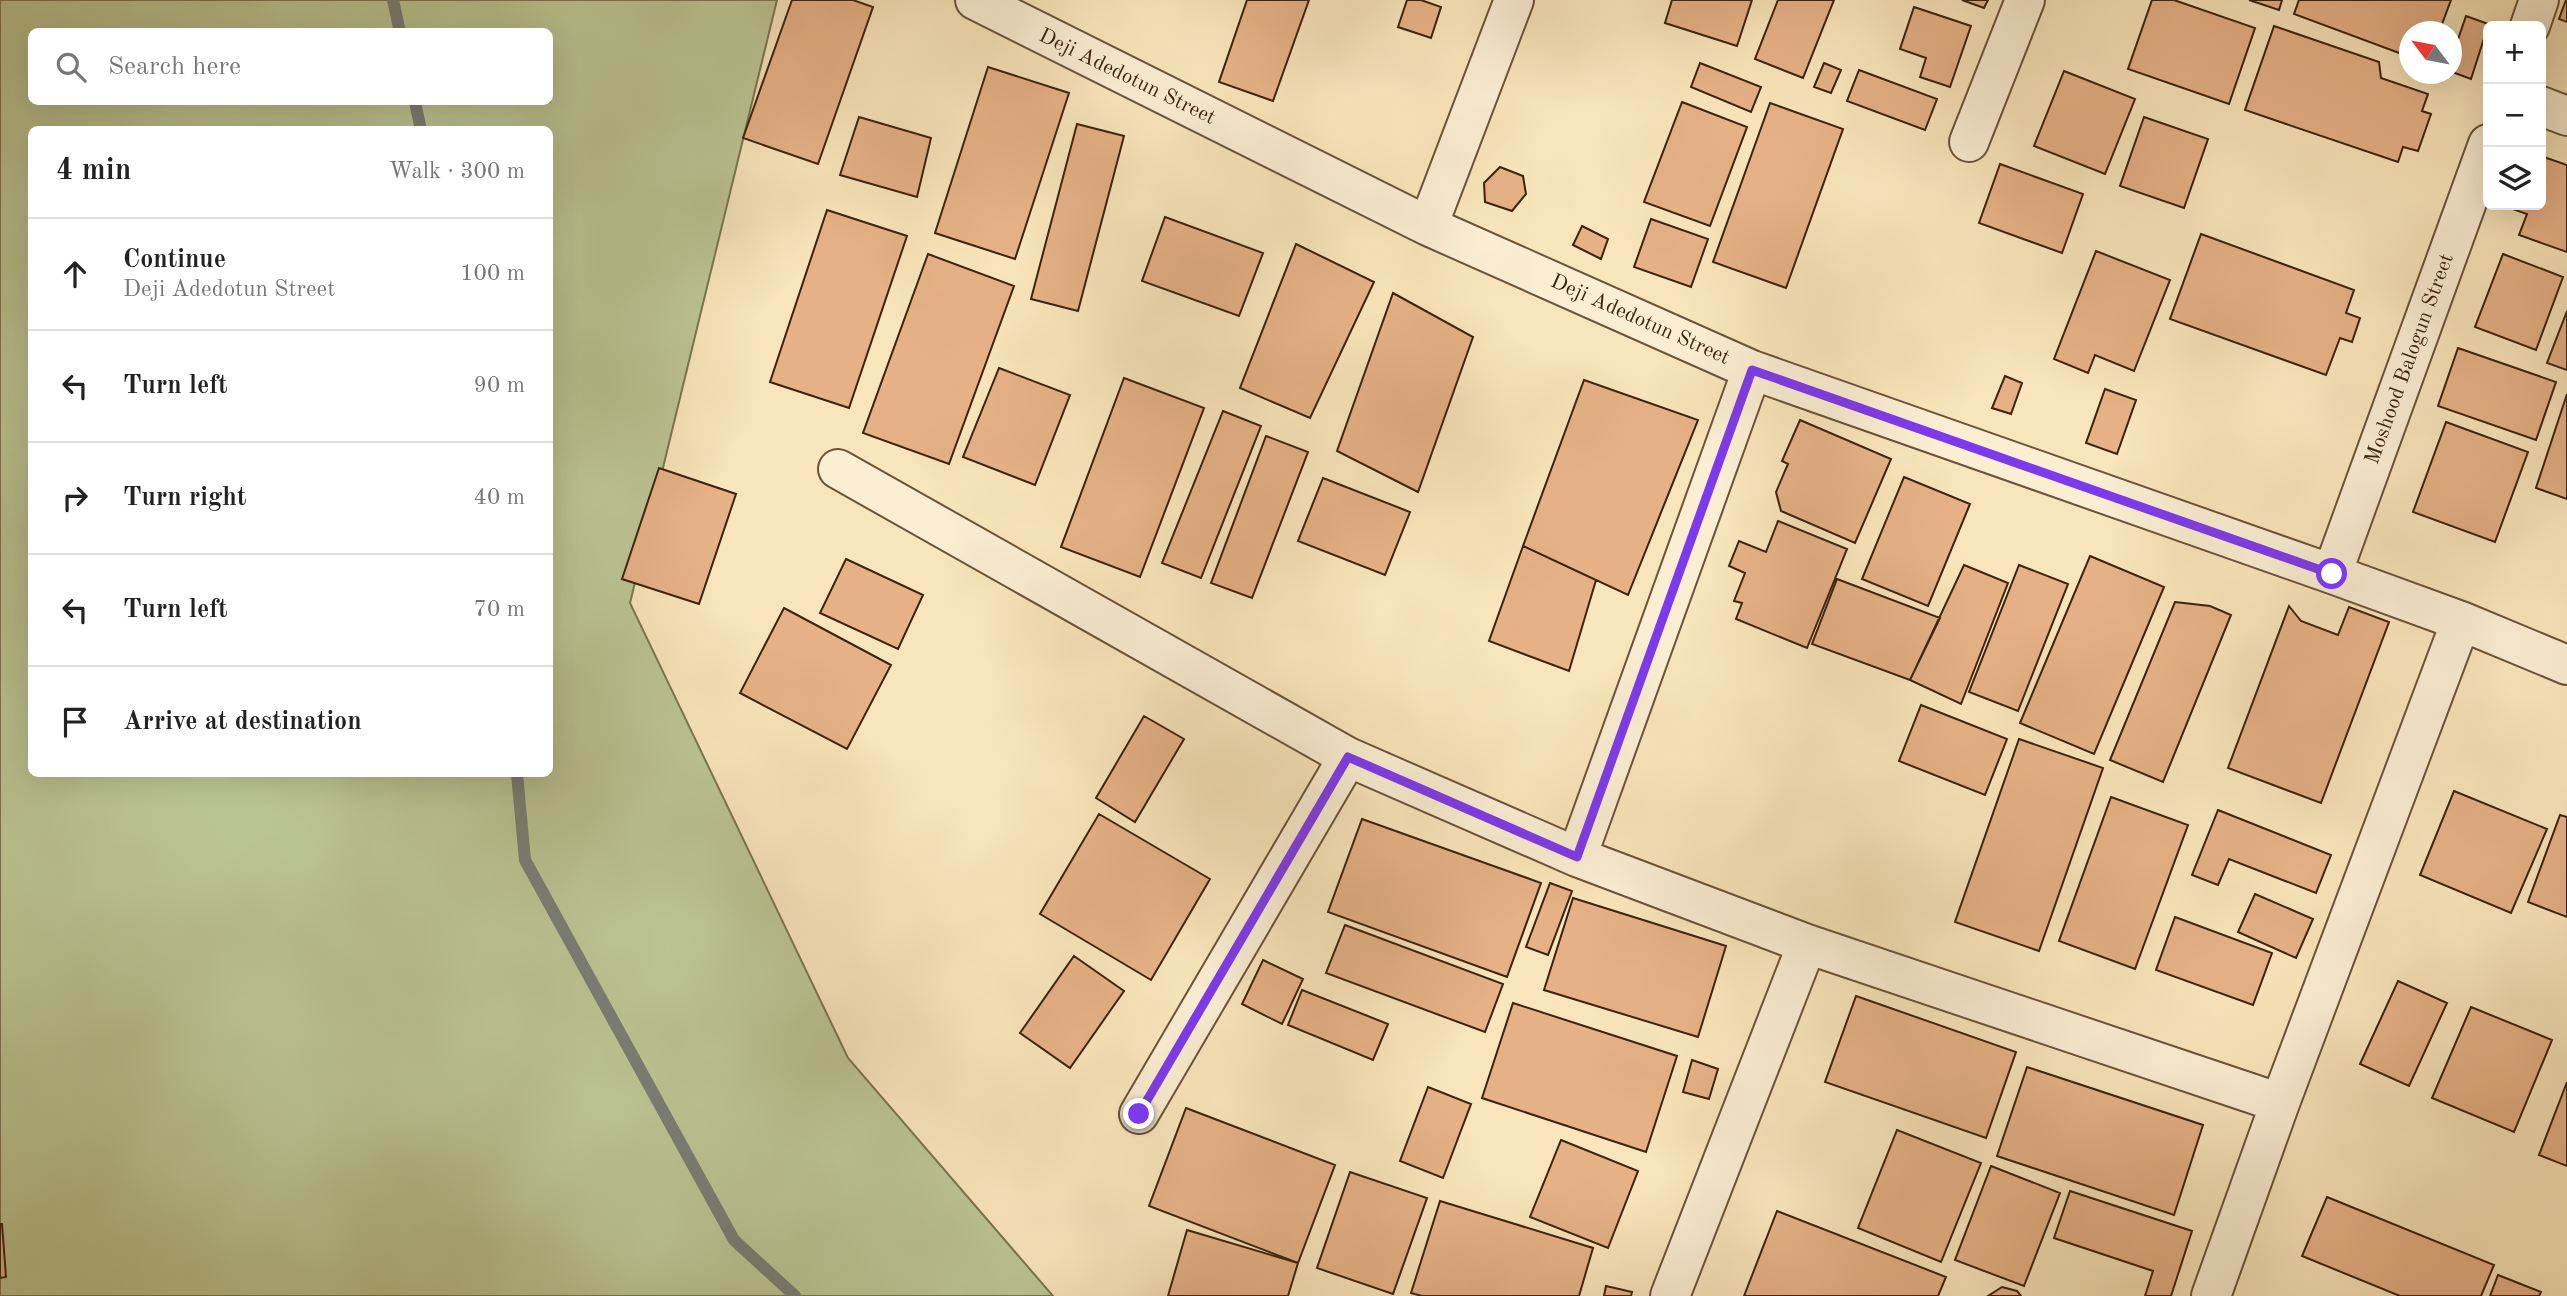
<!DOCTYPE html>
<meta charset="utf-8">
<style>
:root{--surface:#fff;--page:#f2f2f2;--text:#222;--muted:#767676;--line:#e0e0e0}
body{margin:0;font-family:"Old Standard TT",serif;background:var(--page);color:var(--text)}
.controls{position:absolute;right:21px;top:21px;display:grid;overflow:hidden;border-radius:10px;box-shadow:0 7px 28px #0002}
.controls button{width:63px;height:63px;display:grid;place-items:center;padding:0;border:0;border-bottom:2px solid var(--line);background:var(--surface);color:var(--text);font:35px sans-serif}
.compass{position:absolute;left:2399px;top:21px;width:63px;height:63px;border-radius:50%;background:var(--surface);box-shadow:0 7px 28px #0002;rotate:302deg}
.stop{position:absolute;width:21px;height:21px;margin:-16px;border:5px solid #7c3aed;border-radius:50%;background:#fff}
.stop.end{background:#7c3aed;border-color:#fff;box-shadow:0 2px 7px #0008}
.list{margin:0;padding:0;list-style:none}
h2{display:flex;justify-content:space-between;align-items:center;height:91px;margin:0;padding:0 28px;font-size:30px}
h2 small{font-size:23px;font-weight:400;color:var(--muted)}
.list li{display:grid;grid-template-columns:46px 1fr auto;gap:21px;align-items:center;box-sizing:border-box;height:112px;padding:0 28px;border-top:2px solid var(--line)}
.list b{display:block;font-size:26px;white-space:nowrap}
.list p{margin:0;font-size:23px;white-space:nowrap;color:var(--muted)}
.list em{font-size:23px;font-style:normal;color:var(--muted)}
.icon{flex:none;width:38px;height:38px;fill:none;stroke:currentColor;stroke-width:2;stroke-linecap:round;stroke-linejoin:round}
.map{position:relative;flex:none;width:2567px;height:1296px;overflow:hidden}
.search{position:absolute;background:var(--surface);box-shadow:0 7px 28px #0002;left:28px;top:28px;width:525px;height:77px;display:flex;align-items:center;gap:18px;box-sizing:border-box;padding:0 24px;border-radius:10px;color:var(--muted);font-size:26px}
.panel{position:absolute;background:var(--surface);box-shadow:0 7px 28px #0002;left:28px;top:126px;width:525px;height:651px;border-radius:10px}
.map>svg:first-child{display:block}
.green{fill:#bbc592;stroke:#7b744f;stroke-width:2;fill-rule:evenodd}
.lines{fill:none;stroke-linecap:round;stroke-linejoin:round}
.stream{stroke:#797e76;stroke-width:12}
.building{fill:#e6b187;stroke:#3b220c;stroke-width:2}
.street-casing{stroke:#6a5338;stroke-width:42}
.street{stroke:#fbeed3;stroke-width:38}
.route{stroke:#7c3aed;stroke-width:9}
.labels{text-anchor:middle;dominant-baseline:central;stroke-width:7;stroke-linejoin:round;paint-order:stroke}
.street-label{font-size:21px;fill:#3b220c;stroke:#fbeed3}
</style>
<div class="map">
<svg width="2567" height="1296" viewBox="0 0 2567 1296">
<rect width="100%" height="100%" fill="#f9e5bb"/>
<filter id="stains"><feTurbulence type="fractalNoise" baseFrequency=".00286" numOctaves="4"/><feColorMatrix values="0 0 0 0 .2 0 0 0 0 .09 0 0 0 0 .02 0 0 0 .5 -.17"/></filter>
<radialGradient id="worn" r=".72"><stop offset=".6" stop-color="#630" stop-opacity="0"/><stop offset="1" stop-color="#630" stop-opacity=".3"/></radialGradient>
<!-- green -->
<path class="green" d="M0,0H777L630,603L848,1058L1053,1296H0ZM32,32H550V102H32ZM32,130H550V774H32Z"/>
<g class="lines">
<!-- stream -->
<path class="stream" d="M393,0L400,32
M415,102L421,130
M517,774L525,860L734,1240L795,1296"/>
</g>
<!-- building -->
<path class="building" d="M792,0H853L873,7L818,164L743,138Z
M1247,0H1309L1273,101L1219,82Z
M1407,0H1421L1441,7L1431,38L1398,27Z
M1672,0H1752L1737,46L1665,23Z
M1778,0H1834L1803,78L1755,59Z
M1962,0H1988L1984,8Z
M2152,0H2174L2255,28L2229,104L2128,69Z
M2249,0H2282L2279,10Z
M2299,0H2451L2439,32H2410V57L2294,14Z
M2566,0H2567V22L2559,19Z
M1914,7L1971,26L1950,87L1920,77L1926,58L1900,49Z
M2466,16L2491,25L2488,26L2471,79L2452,72V57Z
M2274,26L2379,62L2381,78L2428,94L2422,111L2431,114L2418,151L2403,147L2398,162L2245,110Z
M1700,63L1761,87L1751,112L1691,87Z
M1824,63L1841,70L1831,93L1814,87Z
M988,67L1069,93L1015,259L935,233Z
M1859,70L1937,99L1925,130L1847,101Z
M2064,71L2135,99L2105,174L2034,146Z
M1682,102L1747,127L1710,226L1644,202Z
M1770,103L1843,129L1786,288L1713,262Z
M859,117L931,138L917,197L840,175Z
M2144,117L2208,139L2184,208L2120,186Z
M1077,124L1124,136L1078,311L1031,299Z
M2541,156L2567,165V252L2519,235L2527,214L2507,207L2508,205H2541Z
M2000,164L2083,194L2062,253L1979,223Z
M1500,167L1523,176L1526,194L1512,211L1485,202L1484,183Z
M827,210L907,236L849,408L770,382Z
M1165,217L1263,253L1239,316L1142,281Z
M1651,219L1708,239L1691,287L1634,267Z
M1582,226L1608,239L1601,259L1573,245Z
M2201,234L2354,290L2346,313L2360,318L2352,342L2340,338L2326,375L2170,319Z
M1296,244L1374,282L1310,418L1240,388Z
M2096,251L2170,280L2134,371L2095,355L2088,373L2054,359Z
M928,254L1014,286L949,464L863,433Z
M2503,254L2563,277L2536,350L2475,327Z
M1393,293L1473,337L1418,492L1337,451Z
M2567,311V370L2547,363Z
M2458,348L2556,382L2536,440L2438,406Z
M999,368L1070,395L1035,485L963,457Z
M2005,376L2022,383L2011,414L1992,408Z
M1124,378L1204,408L1140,577L1061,547Z
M1584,380L1698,420L1628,595L1523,546Z
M2105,389L2136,400L2117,454L2086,443Z
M2567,394V499L2536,488Z
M1223,411L1261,426L1201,578L1162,563Z
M1800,420L1891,459L1855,543L1781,511L1776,492L1788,464L1782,461Z
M2446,422L2528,452L2495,542L2413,512Z
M1266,436L1308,452L1252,598L1211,583Z
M659,468L736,494L699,604L622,579Z
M1904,477L1970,504L1928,606L1862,579Z
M1323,478L1410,512L1385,575L1298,541Z
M1778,521L1847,549L1807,648L1736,619L1742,603L1734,601L1745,573L1729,566L1739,541L1766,552Z
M1523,546L1596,580L1569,671L1489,641Z
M2090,556L2164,587L2094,754L2020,723Z
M846,559L923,595L898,649L820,613Z
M1964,565L2008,583L1961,704L1910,680Z
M2019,565L2068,584L2018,711L1969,692Z
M1837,579L1940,618L1910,680L1812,644Z
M2175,602L2210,606L2231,615L2163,782L2110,760Z
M2289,606L2301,621L2338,635L2349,607L2389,622L2321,803L2228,768Z
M784,608L891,665L847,749L740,693Z
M1921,705L2007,739L1985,795L1899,761Z
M1144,716L1184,739L1135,822L1096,798Z
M2019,739L2103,768L2039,951L1955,922Z
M2454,791L2547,829L2511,913L2420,875Z
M2111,797L2188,825L2135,969L2059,941Z
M2218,810L2331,855L2316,893L2229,859L2218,885L2192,875Z
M1099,814L1210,879L1151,980L1040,914Z
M2560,815L2567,817V917L2528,902Z
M1362,819L1541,883L1507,977L1328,912Z
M1550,883L1572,891L1548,955L1526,947Z
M2255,894L2313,919L2296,958L2238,932Z
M1573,898L1726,946L1698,1037L1544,990Z
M2175,917L2272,953L2253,1005L2156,970Z
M1345,925L1503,984L1485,1032L1326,973Z
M1074,956L1124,991L1070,1068L1020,1033Z
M1263,960L1303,979L1282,1024L1242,1004Z
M2398,981L2447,1003L2409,1086L2360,1064Z
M1302,990L1388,1024L1373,1060L1288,1025Z
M1856,996L2016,1052L1986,1138L1825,1082Z
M1513,1003L1677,1056L1646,1152L1482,1098Z
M2471,1007L2552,1040L2514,1132L2432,1098Z
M1692,1060L1718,1069L1709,1099L1683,1092Z
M2027,1067L2203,1125L2174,1215L1997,1156Z
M2567,1082V1166L2539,1155Z
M1428,1087L1471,1104L1443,1178L1400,1161Z
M1186,1108L1335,1165L1298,1263L1149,1206Z
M1897,1130L1981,1163L1941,1262L1858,1228Z
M1561,1140L1638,1171L1608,1248L1530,1217Z
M1991,1166L2060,1193L2024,1286L1955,1260Z
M1350,1172L1427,1198L1393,1294L1317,1268Z
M2070,1191L2192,1231L2171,1296H2145L2153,1271L2054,1238Z
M2327,1197L2494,1265L2481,1296H2400L2302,1256Z
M1440,1201L1593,1248L1579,1296H1422L1411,1293Z
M1777,1211L1946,1277L1938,1296H1744Z
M0,1224H2L6,1277L0,1278Z
M1187,1230L1298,1263L1288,1296H1168Z
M2498,1275L2541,1292L2539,1296H2490Z
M1606,1286L1632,1292L1631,1296H1604Z
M2002,1287L2017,1291L2021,1296H1988Z"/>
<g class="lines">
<defs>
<path id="street" d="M975,0L1428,226L1752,370L2332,574L2461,621L2567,665
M2530,26L2539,0
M2541,106L2567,116
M1969,142L2025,0
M1428,226L1514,0
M838,469L1348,757L1577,857L1807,944L2280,1103
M2332,574L2488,144
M1577,857L1752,370
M1139,1114L1348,757
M1670,1296L1807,944
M2211,1296L2280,1103L2461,621"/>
</defs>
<!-- street casing -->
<use href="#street" class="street-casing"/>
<!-- street -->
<use href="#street" class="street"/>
</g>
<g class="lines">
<!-- route -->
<path class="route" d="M1139,1114L1348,757L1577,857L1752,370L2332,574"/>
</g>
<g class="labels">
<!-- street labels -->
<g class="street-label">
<text transform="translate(1127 77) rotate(26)">Deji Adedotun Street</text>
<text transform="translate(1640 320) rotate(24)">Deji Adedotun Street</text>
<text transform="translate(2410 359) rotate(-70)">Moshood Balogun Street</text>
</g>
</g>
<rect width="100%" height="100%" filter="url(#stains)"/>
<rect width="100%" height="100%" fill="url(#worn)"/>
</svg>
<div class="controls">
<button>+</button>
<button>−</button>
<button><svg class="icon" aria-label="layers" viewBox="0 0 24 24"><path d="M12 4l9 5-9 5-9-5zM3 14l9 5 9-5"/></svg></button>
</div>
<svg class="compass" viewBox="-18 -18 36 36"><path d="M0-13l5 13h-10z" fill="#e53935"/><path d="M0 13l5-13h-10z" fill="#767676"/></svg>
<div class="stop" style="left:2332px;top:574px"></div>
<div class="stop end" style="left:1139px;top:1114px"></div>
<div class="search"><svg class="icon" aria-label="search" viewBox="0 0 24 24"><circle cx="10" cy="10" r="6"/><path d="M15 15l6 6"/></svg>Search here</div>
<section class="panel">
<h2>4 min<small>Walk · 300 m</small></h2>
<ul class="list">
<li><svg class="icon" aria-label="ahead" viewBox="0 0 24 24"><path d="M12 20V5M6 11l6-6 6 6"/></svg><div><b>Continue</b><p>Deji Adedotun Street</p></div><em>100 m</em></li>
<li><svg class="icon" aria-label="left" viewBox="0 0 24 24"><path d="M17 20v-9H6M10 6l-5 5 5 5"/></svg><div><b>Turn left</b></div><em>90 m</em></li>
<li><svg class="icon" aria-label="right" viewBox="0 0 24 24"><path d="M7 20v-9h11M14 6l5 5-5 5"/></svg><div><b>Turn right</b></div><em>40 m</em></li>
<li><svg class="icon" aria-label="left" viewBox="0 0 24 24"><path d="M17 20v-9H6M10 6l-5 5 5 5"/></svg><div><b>Turn left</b></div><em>70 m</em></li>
<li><svg class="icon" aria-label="arrive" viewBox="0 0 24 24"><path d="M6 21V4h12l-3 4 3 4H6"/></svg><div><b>Arrive at destination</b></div></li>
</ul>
</section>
</div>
